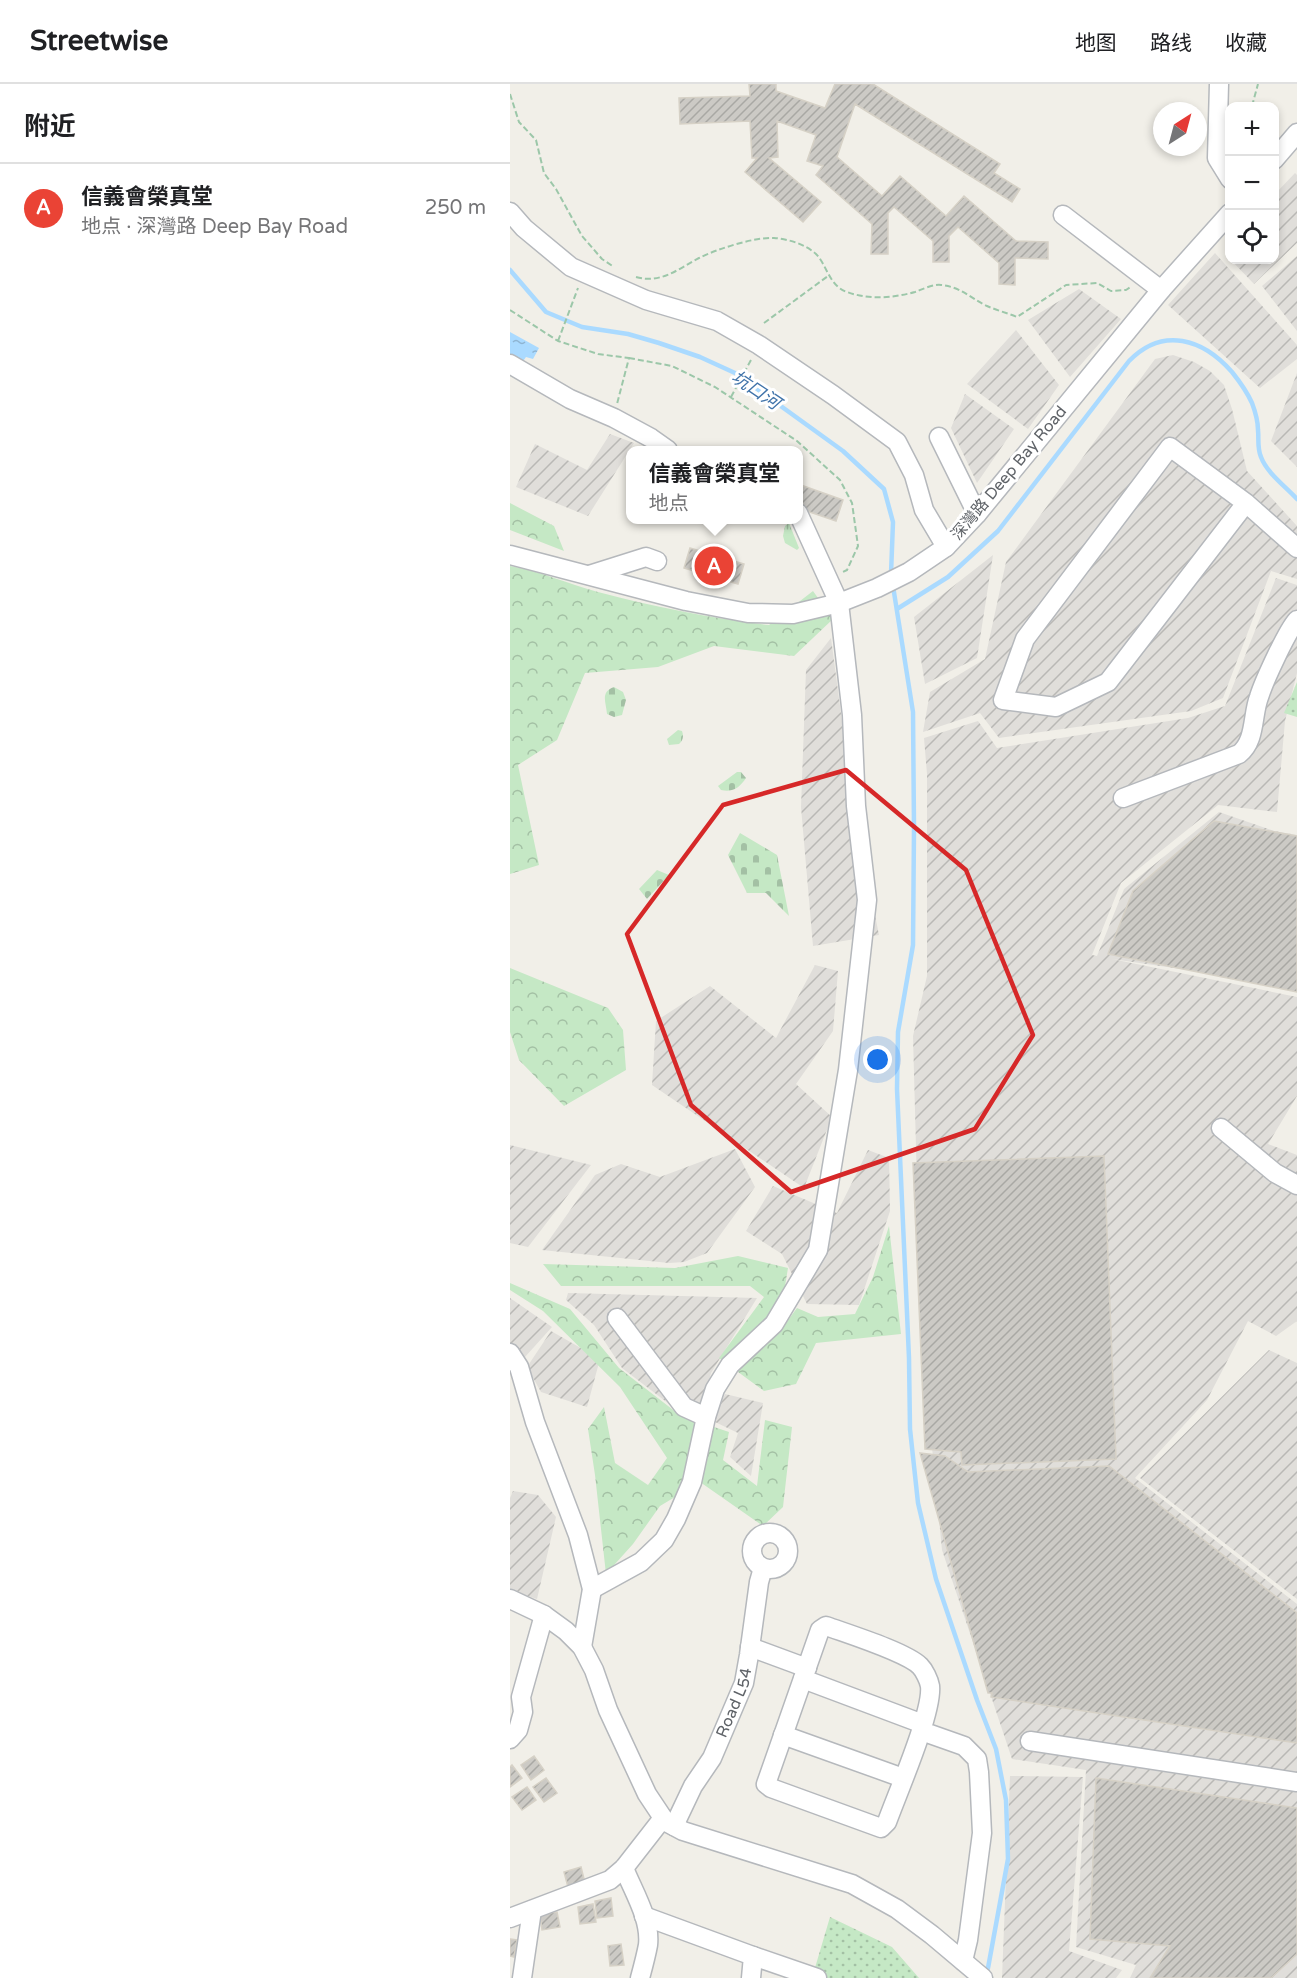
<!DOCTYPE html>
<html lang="zh">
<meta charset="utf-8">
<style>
:root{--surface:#fff;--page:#f6f6f6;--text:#202124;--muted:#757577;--line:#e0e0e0;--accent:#ea4335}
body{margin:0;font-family:"Varela Round","Noto Sans SC",sans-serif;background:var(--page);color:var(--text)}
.controls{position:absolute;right:18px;top:18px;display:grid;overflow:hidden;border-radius:12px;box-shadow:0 3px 9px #0003}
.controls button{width:54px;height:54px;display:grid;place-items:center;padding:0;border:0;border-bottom:2px solid var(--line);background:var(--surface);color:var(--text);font:30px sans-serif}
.compass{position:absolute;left:643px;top:18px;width:54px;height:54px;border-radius:50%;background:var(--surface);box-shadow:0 3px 9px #0003;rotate:36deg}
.you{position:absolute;left:368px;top:976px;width:21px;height:21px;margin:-15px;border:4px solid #fff;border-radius:50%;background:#1a73e8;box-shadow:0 0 0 9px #1a73e833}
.badge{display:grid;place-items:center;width:39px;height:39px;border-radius:50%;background:var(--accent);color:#fff;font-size:20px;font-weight:700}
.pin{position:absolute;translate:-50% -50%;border:3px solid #fff;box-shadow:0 2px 6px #0006}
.popup{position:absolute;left:116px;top:362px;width:177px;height:78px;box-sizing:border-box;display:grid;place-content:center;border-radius:12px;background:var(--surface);filter:drop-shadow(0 2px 4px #0005);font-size:20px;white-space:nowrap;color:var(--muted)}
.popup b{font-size:22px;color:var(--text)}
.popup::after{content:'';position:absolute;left:50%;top:100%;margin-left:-12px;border:12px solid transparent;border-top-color:var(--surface)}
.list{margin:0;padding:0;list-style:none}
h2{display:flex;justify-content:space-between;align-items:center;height:78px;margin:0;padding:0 24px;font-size:26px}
h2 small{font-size:20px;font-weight:400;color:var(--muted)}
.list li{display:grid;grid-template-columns:39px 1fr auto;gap:18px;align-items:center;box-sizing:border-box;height:90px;padding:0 24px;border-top:2px solid var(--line)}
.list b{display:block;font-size:22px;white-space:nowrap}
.list p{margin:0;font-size:20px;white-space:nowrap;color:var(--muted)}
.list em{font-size:20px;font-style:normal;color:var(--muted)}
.icon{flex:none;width:33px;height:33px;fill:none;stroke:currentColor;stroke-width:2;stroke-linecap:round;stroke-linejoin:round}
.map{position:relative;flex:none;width:787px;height:1894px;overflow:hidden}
header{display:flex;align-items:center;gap:36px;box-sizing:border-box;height:84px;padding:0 30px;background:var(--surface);border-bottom:2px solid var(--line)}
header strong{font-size:28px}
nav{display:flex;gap:33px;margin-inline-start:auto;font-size:21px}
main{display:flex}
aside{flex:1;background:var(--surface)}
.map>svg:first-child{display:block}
.industrial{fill:url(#industrial-furrows)}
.grass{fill:url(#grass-dots)}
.forest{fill:url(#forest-crowns)}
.cemetery{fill:url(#cemetery-stones)}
.park{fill:url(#park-tufts)}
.water{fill:url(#water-ripples)}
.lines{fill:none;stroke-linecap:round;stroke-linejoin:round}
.stream{stroke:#aadaff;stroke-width:4.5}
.building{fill:url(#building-hatch);stroke:#d6d1c6;stroke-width:1.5}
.minor-casing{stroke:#b5b8bc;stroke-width:21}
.path{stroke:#9cc7a9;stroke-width:2;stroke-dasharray:6 3;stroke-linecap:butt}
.minor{stroke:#fff;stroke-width:18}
.marked{fill:none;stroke:#d62828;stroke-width:4.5;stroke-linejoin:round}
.labels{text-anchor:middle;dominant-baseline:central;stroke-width:6;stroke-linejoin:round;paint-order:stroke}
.street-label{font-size:16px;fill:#5f6368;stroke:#fff}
.water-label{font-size:18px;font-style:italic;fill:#4174aa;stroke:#fff}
</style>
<header>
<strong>Streetwise</strong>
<nav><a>地图</a><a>路线</a><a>收藏</a></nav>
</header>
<main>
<aside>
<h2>附近<small></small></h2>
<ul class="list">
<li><span class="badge">A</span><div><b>信義會榮真堂</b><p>地点 · 深灣路 Deep Bay Road</p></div><em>250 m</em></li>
</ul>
</aside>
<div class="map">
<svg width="787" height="1894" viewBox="0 0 787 1894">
<defs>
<pattern id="industrial-furrows" width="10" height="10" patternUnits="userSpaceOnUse" patternTransform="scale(1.5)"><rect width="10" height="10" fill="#e0deda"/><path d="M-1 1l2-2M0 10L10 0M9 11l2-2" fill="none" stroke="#b9b8b5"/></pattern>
<pattern id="grass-dots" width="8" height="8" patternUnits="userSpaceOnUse" patternTransform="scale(1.5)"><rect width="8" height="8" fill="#c5e8c5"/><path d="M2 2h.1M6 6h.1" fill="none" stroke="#a3c0a4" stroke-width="1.8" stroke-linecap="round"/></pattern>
<pattern id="forest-crowns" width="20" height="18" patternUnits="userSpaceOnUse" patternTransform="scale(1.5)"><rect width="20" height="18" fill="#c5e8c5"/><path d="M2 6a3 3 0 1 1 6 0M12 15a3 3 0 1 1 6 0" fill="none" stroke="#a3c0a4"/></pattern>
<pattern id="cemetery-stones" width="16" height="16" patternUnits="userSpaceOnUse" patternTransform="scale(1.5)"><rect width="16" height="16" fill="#c5e8c5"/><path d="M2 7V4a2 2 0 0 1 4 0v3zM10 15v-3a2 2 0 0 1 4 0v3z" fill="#a3c0a4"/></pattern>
<pattern id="park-tufts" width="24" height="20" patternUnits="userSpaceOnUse" patternTransform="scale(1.5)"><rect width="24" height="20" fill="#c5e8c5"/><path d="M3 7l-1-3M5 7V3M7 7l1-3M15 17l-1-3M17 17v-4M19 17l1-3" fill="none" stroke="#a3c0a4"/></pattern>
<pattern id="water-ripples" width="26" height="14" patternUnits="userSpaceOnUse" patternTransform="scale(1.5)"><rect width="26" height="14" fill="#aadaff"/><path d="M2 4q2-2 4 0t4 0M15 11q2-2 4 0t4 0" fill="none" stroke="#8eb4d2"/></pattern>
<pattern id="building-hatch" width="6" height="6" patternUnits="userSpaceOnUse" patternTransform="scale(1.5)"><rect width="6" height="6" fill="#cccac5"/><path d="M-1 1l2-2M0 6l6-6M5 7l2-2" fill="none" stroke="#a9a8a4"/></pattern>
</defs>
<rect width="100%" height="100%" fill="#f1efe8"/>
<!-- industrial -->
<path class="industrial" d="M785,89L787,91V159L744,200L721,176H764L765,110Z
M705,169L787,261V275L750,304L658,221Z
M787,172V247L752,202Z
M569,205L611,235L560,293L518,236Z
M506,246L549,301L518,345L457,300Z
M663,271L684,278L700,287L714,301L722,325L737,387L787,442V495L761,487L713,614L681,627L489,654L470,629L413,648L420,608L475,575L496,478L645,275Z
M787,289V383L761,357Z
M455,310L504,345L467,399L441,344Z
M100,350L124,359L78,432L6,403L25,360L77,386Z
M483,471L467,574L415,600L404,533Z
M766,494L787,501V589L775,637L767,728L708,721L611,799L582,871L587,872L614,805L709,728L764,747L787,751V902L602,875L787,913V1012L758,1060L787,1071V1237L766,1252L738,1237L697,1316L625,1394L787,1520V1894H620L626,1881L566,1863L576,1686L502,1675L432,1466L411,1250L403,952L417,892V690L414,654L468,637L487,664L678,634L715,622Z
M321,554L344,728L369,851L303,862L291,723L296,586Z
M305,881L328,887L323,947L286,1000L322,1033L294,1104L142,1001L146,937L200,902L266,954Z
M0,1061L81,1081L18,1163L0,1159Z
M225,1065L245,1103L197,1169L174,1178L159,1179L32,1166L85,1091L111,1080L150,1093Z
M358,1066L379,1074L380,1127L349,1221L297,1220L272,1170L236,1147L263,1102L327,1129Z
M58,1209L247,1214L201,1289L189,1334L167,1326L112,1284L84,1241L56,1216Z
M0,1214L42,1243L15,1273L0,1259Z
M41,1247L90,1275L77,1323L31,1308L17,1283Z
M759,1266L787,1279V1515L630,1394Z
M215,1310L253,1319L241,1392L220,1373L228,1349L203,1337Z
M3,1407L28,1411L46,1433L27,1515L0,1506V1414Z
M500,1692L573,1693L559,1867L612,1886L606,1894H492Z"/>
<!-- grass -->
<path class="grass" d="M787,598V633L774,629Z
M320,1833L382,1863L409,1894H302Z"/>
<!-- forest -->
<path class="forest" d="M0,419L44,442L54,467L0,446Z
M0,482C30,487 58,500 88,508C144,523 201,534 259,541L303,507L323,535L284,572L204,562L148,583L75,589L47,656L8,681L29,781L0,790Z
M0,884L98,924L113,946L116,986L54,1022L9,976L0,948Z
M379,1142L391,1250L306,1259L286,1300L254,1307L209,1274L254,1213L240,1202H51L33,1180L165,1184L228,1172L278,1184L267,1251L287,1224L308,1233L345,1230L363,1193Z
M0,1199L60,1225L109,1284L171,1332L219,1348L213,1376L247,1402L255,1336L282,1343L273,1423L253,1442L190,1398L150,1422L123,1460L96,1490L85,1391L78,1345L94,1323L105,1379L138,1401L157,1374L110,1303L33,1227L0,1206Z"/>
<!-- cemetery -->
<path class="cemetery" d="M104,603L113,608L116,616L112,631L104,633L97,630C96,618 90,608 104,603Z
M168,646L172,647C174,653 173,656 169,660L159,661L157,655Z
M227,688H231L236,694C230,703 223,709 211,706L208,702Z
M230,749L267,771L279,832L256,809H237L218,771Z
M147,786L159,791L137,815L129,805Z"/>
<!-- park -->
<path class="park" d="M279,439L289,464L287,466L275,459L273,452L275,442Z"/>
<!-- water -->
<path class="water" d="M0,248L29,264L23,275L16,273L11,280L0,274Z"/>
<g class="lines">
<!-- stream -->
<path class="stream" d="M0,186L36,228L72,243L118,250L149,259L190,273L225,289L333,367L374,405L383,438L381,490
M383,502L403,628L404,744L403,861L388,948L387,1005L399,1274L400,1345L408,1419L426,1495L467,1616L486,1665L496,1716L498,1775L478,1884
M387,525L438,493L488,447L619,277C653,242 693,255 722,288C730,298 737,308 742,319C745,327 748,337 748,346C749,355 747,364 751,373C757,389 775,402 787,415"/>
</g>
<!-- building -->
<path class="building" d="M239,0H266V7L315,24L325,0H363L490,80L484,89L510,105L502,118L345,20L327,73L372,112L390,92L436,132L454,112L506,157L538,158V175L505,174V201L489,200V179L448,143L439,152V178H423V157L384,123L378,129V170H361L362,140L306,91L313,82L297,77L306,51L267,37L268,73L259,74L311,118L293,138L235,88L247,74H242L240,37L170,40L169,14L240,12Z
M288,400L333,416L326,437L288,424Z
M180,464L234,480L228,500L174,484Z
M704,737L787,752V908L598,870L623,807Z
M594,1072L606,1375L452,1381L451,1368L415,1365L403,1079Z
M410,1369L435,1372L458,1388L599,1382L787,1529V1659L481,1613L482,1609H478Z
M24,1672L34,1686L21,1696L11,1681Z
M2,1681L12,1694L0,1703V1683Z
M36,1694L47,1709L34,1718L23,1703Z
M586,1694L787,1724V1870L761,1894H640L660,1862L580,1855Z
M17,1703L26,1716L12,1726L2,1713Z
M71,1783L75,1799L58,1803L54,1788Z
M101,1814L103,1832L87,1834L85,1817Z
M83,1820L86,1838L70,1840L68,1823Z
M47,1828L50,1843L32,1846L30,1830Z
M0,1855L7,1856L4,1873L0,1872Z
M111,1860L114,1881L100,1882L98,1862Z"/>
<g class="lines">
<defs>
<g id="minor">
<path d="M709,0L707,74L720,95"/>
<path d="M764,76L787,49"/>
<path d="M0,128L14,144L61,183L136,216L207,237L249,261L323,311L387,358L404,391L414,426L436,463"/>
<path d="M553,131L651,206"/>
<path d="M0,280L60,315L104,334L141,354L158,366"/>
<path d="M429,353L467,430"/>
<path d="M736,419L598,598L546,623L493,616L515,555L660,363L736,419L787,464"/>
<path d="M0,471L176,517L238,529L283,530L329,519L367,504L399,488L436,463L467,430L651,206L720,129"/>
<path d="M79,491L136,473L147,477"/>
<path d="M613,714L729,670C746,657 742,631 749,613C754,597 777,547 787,536"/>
<path d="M711,1044L765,1089L787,1101"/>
<path d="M107,1234L174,1323L196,1333"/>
<path d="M0,1269L9,1283L25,1338L68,1451L82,1505L72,1563"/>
<circle cx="260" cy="1467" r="18"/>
<path d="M82,1505L131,1478L154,1456L166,1435L182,1398L196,1333L205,1305L220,1281L264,1240L308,1166L338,986L357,816L346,722L342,631L329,519L288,429"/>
<path d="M0,1515L34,1531L56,1547L72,1563L84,1586L98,1626L137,1710L153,1734L158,1739L173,1747L342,1800L387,1825L422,1851L473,1894"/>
<path d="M316,1542C338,1550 396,1568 410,1582C414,1586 419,1596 420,1602C423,1628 387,1710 377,1738L371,1744L261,1704L256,1700L310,1546Z"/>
<path d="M240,1563L297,1584"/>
<path d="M293,1595L413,1640"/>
<path d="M420,1650L454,1662L467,1675L469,1688L472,1749L458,1856L453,1877"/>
<path d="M273,1651L393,1694"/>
<path d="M0,1655L8,1646L13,1628L11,1613L34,1531"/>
<path d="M520,1657L787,1698"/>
<path id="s1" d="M164,1742L183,1702L202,1674L234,1599L239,1571L249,1498L253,1484"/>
<path d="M114,1784C123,1807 141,1835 138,1861C136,1872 133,1883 130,1894"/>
<path d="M134,1832L243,1872L241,1894"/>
<path d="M0,1834L100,1796L114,1784L153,1734"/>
<path d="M243,1872L307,1894"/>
<path d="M12,1894L22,1826"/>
</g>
</defs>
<!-- minor casing -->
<use href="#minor" class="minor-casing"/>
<!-- path -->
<path class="path" d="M0,10L9,38L26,56L34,89L46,105L72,152L92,175L104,183
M742,22L748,0
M126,193C151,200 168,185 189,174C207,165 244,153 264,154C278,155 295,160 306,170C317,181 319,202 337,208C359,216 383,214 405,208C413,205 423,200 431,201C451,203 460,214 477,222C486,226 497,229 507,233L556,201L587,199L601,207L616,206L622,202
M0,226L48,257L88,270L119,274L107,320
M254,239L318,192
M48,257L68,204
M119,274L162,282L205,303L287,357L330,396L342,419L348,462L337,486L333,488
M221,313L241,276"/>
<!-- minor -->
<use href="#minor" class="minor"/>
</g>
<!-- marked area -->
<path class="marked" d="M336,686L456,786L523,951L465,1045L281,1108L181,1021L117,850L213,721Z"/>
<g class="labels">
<!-- street labels -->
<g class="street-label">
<text transform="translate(499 389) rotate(-50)">深灣路 Deep Bay Road</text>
<text stroke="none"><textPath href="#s1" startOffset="138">Road L54</textPath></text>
</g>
<!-- water labels -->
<g class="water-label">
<text transform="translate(246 306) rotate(34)">坑口河</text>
</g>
</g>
</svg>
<div class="controls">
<button>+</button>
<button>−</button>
<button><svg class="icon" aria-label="locate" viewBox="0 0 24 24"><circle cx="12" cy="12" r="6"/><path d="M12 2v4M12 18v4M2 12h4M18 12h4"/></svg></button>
</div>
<svg class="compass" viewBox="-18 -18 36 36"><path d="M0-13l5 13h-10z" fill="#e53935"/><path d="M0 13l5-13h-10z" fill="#757577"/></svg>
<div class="you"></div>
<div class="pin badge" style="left:204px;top:482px">A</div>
<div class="popup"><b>信義會榮真堂</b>地点</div>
</div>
</main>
